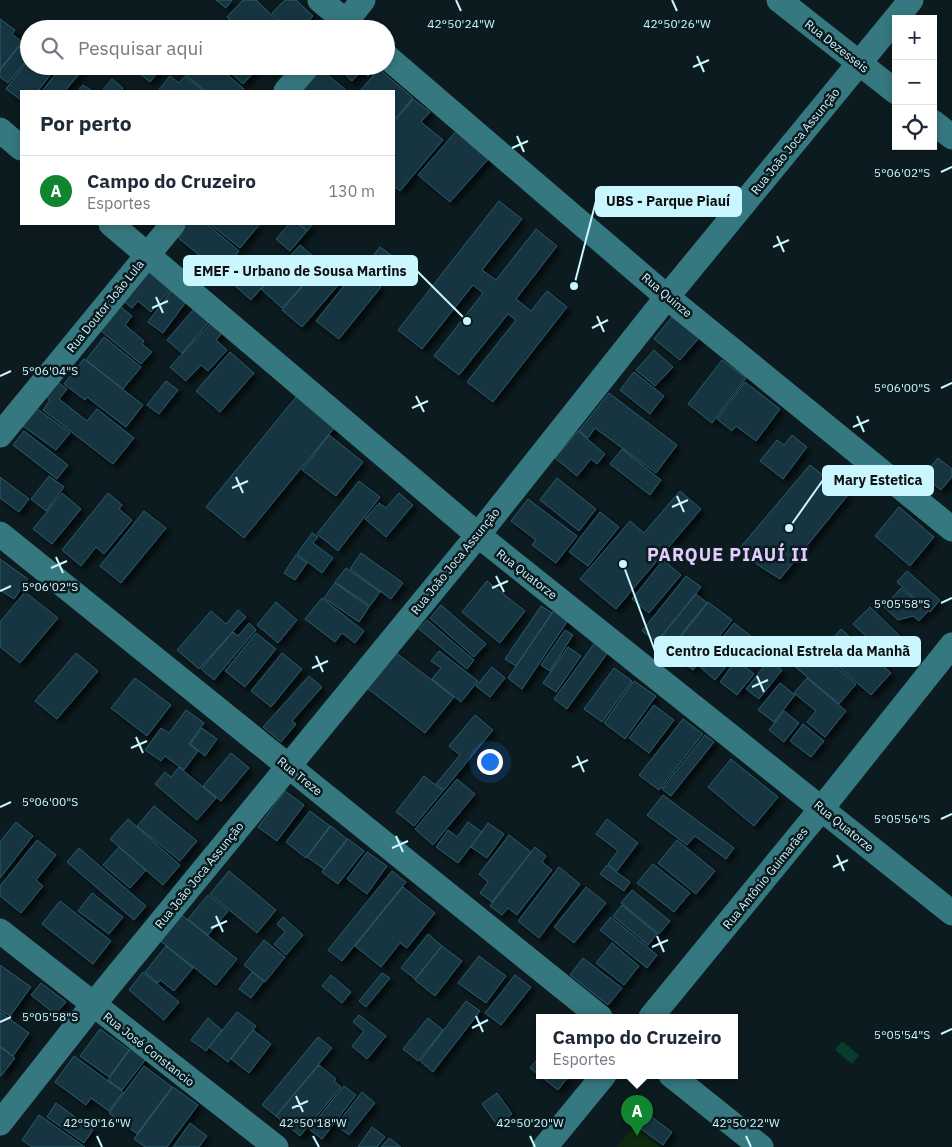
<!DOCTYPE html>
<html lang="pt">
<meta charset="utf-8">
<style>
:root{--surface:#fff;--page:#f6f6f7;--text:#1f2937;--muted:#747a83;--line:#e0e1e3;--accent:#11852f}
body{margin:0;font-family:"IBM Plex Sans",sans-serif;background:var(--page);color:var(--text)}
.controls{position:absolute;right:15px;top:15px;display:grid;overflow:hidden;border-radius:0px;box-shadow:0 2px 8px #0003}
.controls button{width:45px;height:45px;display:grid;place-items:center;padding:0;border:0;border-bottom:1px solid var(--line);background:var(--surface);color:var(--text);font:25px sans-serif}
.you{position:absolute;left:489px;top:761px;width:18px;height:18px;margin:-12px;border:4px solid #fff;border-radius:50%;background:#1a73e8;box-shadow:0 0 0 8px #1a73e833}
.badge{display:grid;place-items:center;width:32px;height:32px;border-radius:50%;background:var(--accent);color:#fff;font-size:16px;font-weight:700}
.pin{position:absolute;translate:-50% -41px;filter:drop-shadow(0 1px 2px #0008)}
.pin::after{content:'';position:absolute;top:26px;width:18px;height:15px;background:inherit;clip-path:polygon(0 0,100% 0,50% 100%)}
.popup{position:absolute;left:536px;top:1014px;width:202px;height:65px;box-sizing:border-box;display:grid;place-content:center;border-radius:0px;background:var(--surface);filter:drop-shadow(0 1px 4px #0005);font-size:16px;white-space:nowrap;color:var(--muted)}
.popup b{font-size:19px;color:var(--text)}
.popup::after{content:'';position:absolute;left:50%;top:100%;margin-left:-10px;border:10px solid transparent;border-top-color:var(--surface)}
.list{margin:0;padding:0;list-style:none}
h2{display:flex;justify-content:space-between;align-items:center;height:65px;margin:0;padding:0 20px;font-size:21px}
h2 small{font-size:16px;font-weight:400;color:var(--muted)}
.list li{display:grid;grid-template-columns:32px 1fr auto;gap:15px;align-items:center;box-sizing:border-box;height:70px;padding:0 20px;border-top:1px solid var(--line)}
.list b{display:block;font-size:19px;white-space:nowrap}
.list p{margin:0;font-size:16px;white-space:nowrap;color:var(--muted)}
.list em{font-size:16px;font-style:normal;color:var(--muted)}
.icon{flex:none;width:28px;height:28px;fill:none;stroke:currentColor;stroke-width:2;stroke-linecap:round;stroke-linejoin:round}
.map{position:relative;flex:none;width:952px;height:1147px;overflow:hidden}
.search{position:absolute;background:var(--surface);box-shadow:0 2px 8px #0003;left:20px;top:20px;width:375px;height:55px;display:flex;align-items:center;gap:12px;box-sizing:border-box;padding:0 18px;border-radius:28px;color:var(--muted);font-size:19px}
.panel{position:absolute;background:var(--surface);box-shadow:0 2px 8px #0003;left:20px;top:90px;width:375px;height:135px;border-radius:0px}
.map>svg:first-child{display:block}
.green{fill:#0f290f}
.water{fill:#083c2c}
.building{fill:#183640;stroke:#295b6c;filter:url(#shadow)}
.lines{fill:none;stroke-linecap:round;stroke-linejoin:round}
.minor{stroke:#36787f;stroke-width:25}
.ticks{fill:none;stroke:#caf6ff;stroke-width:2}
.labels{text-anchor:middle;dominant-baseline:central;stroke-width:5;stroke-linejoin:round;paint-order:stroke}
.street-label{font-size:12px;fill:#caf6ff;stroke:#0c1b1f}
.district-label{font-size:18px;font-weight:bold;letter-spacing:1px;fill:#e1ccff;stroke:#0c1b1f}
.ticks-label{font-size:12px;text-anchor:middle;fill:#caf6ff;stroke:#0c1b1f;stroke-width:5;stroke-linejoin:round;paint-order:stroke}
.leader{fill:none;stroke:#caf6ff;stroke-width:2}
.callout-dot{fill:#caf6ff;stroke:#0c1b1f;stroke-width:2}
.callout{fill:#caf6ff;stroke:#caf6ff;stroke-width:2}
.callout-label{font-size:14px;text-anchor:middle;font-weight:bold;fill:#111}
</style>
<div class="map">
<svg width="952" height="1147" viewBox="0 0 952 1147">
<defs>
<filter id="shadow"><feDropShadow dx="4.5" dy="4.5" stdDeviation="2.5" flood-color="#0009"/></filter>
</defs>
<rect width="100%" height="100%" fill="#0c1b1f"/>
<!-- green -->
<path class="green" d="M635,1125L662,1147H617Z"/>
<!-- water -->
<path class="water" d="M842,1041L859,1055L852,1064L835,1050Z"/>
<!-- building -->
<path class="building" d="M216,0H232L226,8Z
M243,0H256L286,29H240L227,17Z
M285,0H296L313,16L301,29H288L272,13Z
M0,19L15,30L12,34L22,42L0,69Z
M23,42L29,46V57L8,83L0,77V70Z
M29,59V66H57L38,91H21V100L6,89Z
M62,66L85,67L65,91H42Z
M144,66H163L150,82L139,73Z
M181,66H217L244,89L242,91H205L179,69Z
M226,66H258L259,67L243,84L225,67Z
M336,66H374L376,68L368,76L362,70L352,81Z
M318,67L347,91H301Z
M379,69L413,98L394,120V91H360Z
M170,76L179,83L185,76L203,91H158Z
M112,79L123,88L121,91H102Z
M83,85L92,91H78Z
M413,99L430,112L421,122L443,140L400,191L394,186V122Z
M458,129L490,157L450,202L418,175Z
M499,201L522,219L482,270L496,280L536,229L557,246L516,299L531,311L547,291L567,307L493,402L467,382L516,320L508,314L459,375L434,356L483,293L473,285L422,349L398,330Z
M186,224H207L239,251L221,273L176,236Z
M210,224H256L259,225L240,248Z
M289,224H298L307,231L290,251L276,239Z
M299,224H313L307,231Z
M300,245L322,264L282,308L261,289Z
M380,247L398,260L391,269L373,256Z
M255,259L273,275L251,300L233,284Z
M326,259L346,276L302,327L282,310Z
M149,265L174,285L151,312L138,301L132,308L121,299Z
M358,268L381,287L339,339L316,321Z
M171,291L186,302L163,333L148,322Z
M116,303L132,316L125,325L144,341L142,344L152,352L141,364L96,327Z
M194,309L209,322L182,353L167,340Z
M672,317L699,338L680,360L654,339Z
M212,322L223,332L216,340L227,350L208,371L201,365L186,381L170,367Z
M104,337L141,367L123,389L86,360Z
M654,350L673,367L655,386L636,370Z
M230,352L254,373L220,412L196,391Z
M84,359L143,405L126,427L87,397L85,400L64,384Z
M722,360L746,378L712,423L688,404Z
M634,372L664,396L650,414L620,390Z
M53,379L67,389L59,399L87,421L97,409L134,438L113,464L43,410L50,400L42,393Z
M166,381L178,390L159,414L147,405Z
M745,382L780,409L756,441L736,426L732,431L717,419Z
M301,391L339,422L244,538L206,507Z
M609,393L677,445L656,473L595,428L588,438L579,431Z
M36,408L70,433L56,450L23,426Z
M24,431L68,465L57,479L13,445Z
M578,431L605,454L597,464L591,459L577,476L555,458Z
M329,435L363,462L336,496L302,470Z
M792,435L807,447L783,479L760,461L777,440L784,445Z
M622,449L661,480L650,495L610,464Z
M938,458L952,469V477L941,490L923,476Z
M810,465L848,495L780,579L758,565L739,549Z
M49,476L64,487L46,511L31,499Z
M0,477L29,499L19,512L0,498Z
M557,478L596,509L579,531L540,500Z
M359,481L380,497L338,551L317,534Z
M680,491L701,509L616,609L580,579L630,521L644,533Z
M62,493L81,509L52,544L33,529Z
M108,493L122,505L119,509L132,520L104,554L96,547L81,566L62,550Z
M399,493L413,505L386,537L365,519L379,503L386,508Z
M528,499L577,536L556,563L532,545L536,540L511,521Z
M899,507L934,537L910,566L875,536Z
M144,511L166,528L121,583L100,566Z
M600,512L619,527L588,566L569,552Z
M312,533L318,537L313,543L333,558L322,573L297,554Z
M361,553L403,583L391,599L350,569Z
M296,555L307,563L295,580L284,573Z
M0,559L28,579L14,599L0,590Z
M663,560L681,575L649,613L632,599Z
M346,568L380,592L370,606L335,582Z
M907,571L940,600L930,612L897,582Z
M686,576L701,587L657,642L642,631Z
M487,581L525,611L500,643L462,612Z
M335,583L369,607L359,622L324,598Z
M901,588L928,611L919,621L913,616L898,620L884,607Z
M25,592L58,618L20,663L0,647V622Z
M696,594L707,603L670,648L659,639Z
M322,598L364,631L355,643L342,633L335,642L305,619Z
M276,602L297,620L278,643L257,625Z
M708,602L732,620L693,670L669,652Z
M441,605L486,644L474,657L430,618Z
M541,606L552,613L516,666L505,659Z
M557,606L571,616L522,689L508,678Z
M870,607L909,645L899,656L892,649L886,655L853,624Z
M238,610L246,617L199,669L177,650L211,611L226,624Z
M427,620L474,660L467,669L419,629Z
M249,623L256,630L214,680L201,669L233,632L238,636Z
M734,623L751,636L715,680L699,666Z
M841,629L891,673L871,695L830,659L833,655L824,648Z
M565,630L573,635L550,671L541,665Z
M256,633L276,649L245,687L225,671Z
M596,641L609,651L567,709L554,699Z
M568,647L581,656L556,692L543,683Z
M439,651L478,681L461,702L432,679L441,668L431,661Z
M395,652L454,697L425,733L367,688Z
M794,652L810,665L821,654L856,684L839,704L787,660Z
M76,653L98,671L57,719L35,701Z
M282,653L302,669L271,707L251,691Z
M736,660L754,674L737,695L720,682Z
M769,660L782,670L759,699L746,689Z
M492,667L505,678L490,697L476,686Z
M614,668L632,681L602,722L584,709Z
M309,676L322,687L292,721L296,724L281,742L263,727Z
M135,678L171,705L147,736L111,708Z
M807,678L846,711L825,737L807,722L816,711L794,693Z
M634,681L656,696L625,739L604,723Z
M780,683L795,695L774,722L758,710Z
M654,705L674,720L649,753L629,738Z
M186,710L204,723L189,744L198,751L184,770L165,756L161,761L145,750L161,728L169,733Z
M784,711L799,723L784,742L769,730Z
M475,715L493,730L444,790L436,784L460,755L449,746Z
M683,719L703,734L659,790L639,775Z
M803,724L824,741L811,757L790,741Z
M202,728L217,739L205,756L190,744Z
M705,735L714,742L671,796L662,789Z
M231,753L249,768L221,801L203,786Z
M731,759L778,797L754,826L708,787Z
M179,767L216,798L197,820L155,784L165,772L171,777Z
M424,776L443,791L414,826L396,812Z
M457,779L475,794L433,845L415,829Z
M285,791L304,805L277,841L258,827Z
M663,795L734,848L726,859L695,836L687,845L647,815Z
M154,806L197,841L180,861L137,826Z
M310,811L330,826L306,858L286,842Z
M128,819L180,865L163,885L110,839Z
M607,819L638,843L617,871L608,864L618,851L596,834Z
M16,822L33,836L0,878V842Z
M468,822L482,832L458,863L436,847L448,830L457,837Z
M488,823L504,834L487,858L471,847Z
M331,826L347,839L324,869L307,857Z
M509,835L531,852L492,902L480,893L488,882L479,874Z
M348,839L364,851L338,884L322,872Z
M37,840L56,855L36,880L43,886L21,913L0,896V886Z
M677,840L715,871L696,894L658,863Z
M119,847L146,870L130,888L103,865Z
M535,847L546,856L542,862L552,870L517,915L508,908L502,915L490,906Z
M79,848L146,906L134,920L67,862Z
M367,852L387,866L367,894L347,879Z
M653,864L690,893L674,912L637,883Z
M607,865L630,882L624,891L600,874Z
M559,867L580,884L539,938L518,921Z
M229,871L276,910L257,933L210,894Z
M392,871L406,882L342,961L328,950Z
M403,887L435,913L407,948L400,943L381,967L355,946Z
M586,887L606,903L574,943L554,927Z
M632,890L670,921L659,934L621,903Z
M92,893L123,917L109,934L78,911Z
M208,895L228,911L208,935L188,919Z
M60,901L111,941L93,964L42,924Z
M622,905L657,934L648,945L613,916Z
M179,913L237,959L216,985L158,939Z
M283,917L303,935L286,955L274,944L285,932L277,924Z
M611,917L657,955L647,968L600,930Z
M428,934L442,946L415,979L401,968Z
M264,940L285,957L265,982L244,965Z
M612,943L639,966L624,985L596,963Z
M166,946L193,968L174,991L160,980L158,983L145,972Z
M442,946L462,961L435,996L415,980Z
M479,956L506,976L486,1003L458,983Z
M583,958L622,988L608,1005L570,975Z
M0,965L31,987L10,1016L0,1010Z
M143,972L179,1002L164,1020L129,990Z
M252,972L264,981L251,998L239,989Z
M382,973L390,978L366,1007L359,1001Z
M331,975L351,992L342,1003L322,986Z
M515,975L531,987L501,1025L485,1013Z
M41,983L66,1002L55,1014L31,995Z
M466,1001L480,1011L433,1072L420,1061Z
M0,1012L29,1033L13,1056L0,1046Z
M237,1012L256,1026L228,1062L209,1047Z
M359,1015L386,1036L367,1059L352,1046L364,1031L353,1022Z
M208,1018L222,1030L206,1051L191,1040Z
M428,1018L443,1030L418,1061L403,1049Z
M100,1029L129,1050L109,1077L80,1056Z
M253,1030L271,1044L249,1073L231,1059Z
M318,1037L332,1048L276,1116L262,1105Z
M0,1047L15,1058L1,1076L0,1075Z
M131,1048L146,1059L122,1090L108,1080Z
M74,1056L123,1092L109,1111L91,1098L86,1105L55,1082Z
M540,1056V1075H565L568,1077L558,1090L530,1068Z
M319,1065L336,1079L334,1081L341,1087L300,1136L276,1116Z
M144,1066L172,1087L137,1134L109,1113Z
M344,1086L356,1095L322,1139L309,1129Z
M173,1087L198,1105L167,1147H145L134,1139Z
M362,1092L375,1103L349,1135L336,1125Z
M497,1093L512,1114L497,1125L482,1104Z
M56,1103L93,1130L84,1143L47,1117Z
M639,1108L672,1132L663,1145L630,1121Z
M39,1115L85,1147H32L22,1140Z
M190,1123L207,1136L199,1147H173Z
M372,1127L385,1137L377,1147H358Z
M389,1138L401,1147H381Z"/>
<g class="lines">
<!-- minor -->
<path class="minor" d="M320,0L355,29
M779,0L896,92
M340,29L363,0
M386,56L667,297L952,529
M286,91L308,66
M933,122L952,137
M0,130L21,148
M111,224L478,535L952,913
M0,435L173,224
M0,534L600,1017
M0,931L276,1147
M651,1017L822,808L952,645
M671,1075L761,1147
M0,1123L93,1005L478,535L667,297L911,0
M545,1147L604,1075"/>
</g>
<!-- ticks -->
<path class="ticks" d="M456,0L461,11M672,0L677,11M697,56L704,72M693,67L709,60M517,136L524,152M512,148L528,141M941,172L952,167M777,236L784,252M773,247L789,240M156,297L163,313M152,308L168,301M597,316L604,332M592,328L608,320M0,376L11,371M941,388L952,383M416,396L424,412M412,408L428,401M857,416L864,432M853,427L869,420M236,477L243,493M232,488L248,481M677,496L684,512M672,507L688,500M56,557L63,573M51,568L67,561M496,576L504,592M492,588L508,581M0,591L11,586M941,603L952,598M316,656L323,672M312,668L328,661M757,676L764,692M752,687L768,680M136,737L143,753M131,748L147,741M577,756L584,772M572,767L588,760M0,807L11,802M941,819L952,814M396,836L403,852M392,848L408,841M837,855L844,871M833,867L848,860M216,916L223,932M211,928L227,921M657,936L664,952M652,947L668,940M476,1016L483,1032M0,1022L11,1017M472,1028L488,1020M941,1034L952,1029M296,1096L303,1112M292,1108L308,1101M97,1136L102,1147M313,1136L319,1147M530,1136L535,1147M746,1136L751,1147"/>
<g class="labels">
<!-- street labels -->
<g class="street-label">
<text transform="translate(837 46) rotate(38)">Rua Dezesseis</text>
<text transform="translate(795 141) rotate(-51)">Rua João Joca Assunção</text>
<text transform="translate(667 295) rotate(40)">Rua Quinze</text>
<text transform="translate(105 306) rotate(-51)">Rua Doutor João Lula</text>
<text transform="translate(455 561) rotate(-51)">Rua João Joca Assunção</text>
<text transform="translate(527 574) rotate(38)">Rua Quatorze</text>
<text transform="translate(300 776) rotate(39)">Rua Treze</text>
<text transform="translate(844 826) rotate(39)">Rua Quatorze</text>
<text transform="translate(199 875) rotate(-51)">Rua João Joca Assunção</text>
<text transform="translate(765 878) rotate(-51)">Rua Antônio Guimarães</text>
<text transform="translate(149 1049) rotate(38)">Rua José Constancio</text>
</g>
<!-- district labels -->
<g class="district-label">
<text x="728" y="554">PARQUE PIAUÍ II</text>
</g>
</g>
<g class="ticks-label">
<text x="461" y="28">42°50'24"W</text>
<text x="677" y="28">42°50'26"W</text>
<text x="902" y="177">5°06'02"S</text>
<text x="50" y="375">5°06'04"S</text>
<text x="902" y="392">5°06'00"S</text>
<text x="50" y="591">5°06'02"S</text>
<text x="902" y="608">5°05'58"S</text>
<text x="50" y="806">5°06'00"S</text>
<text x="902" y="823">5°05'56"S</text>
<text x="50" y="1021">5°05'58"S</text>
<text x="902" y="1039">5°05'54"S</text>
<text x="97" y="1127">42°50'16"W</text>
<text x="313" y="1127">42°50'18"W</text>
<text x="530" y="1127">42°50'20"W</text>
<text x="746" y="1127">42°50'22"W</text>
</g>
<!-- callouts -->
<path class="leader" d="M574 286L596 201M467 321L417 271M789 528L823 480M623 564L655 651"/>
<g class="callout-dot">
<circle cx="574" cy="286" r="5"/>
<circle cx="467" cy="321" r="5"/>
<circle cx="789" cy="528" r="5"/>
<circle cx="623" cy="564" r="5"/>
</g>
<g class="callout">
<rect x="596" y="187" width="145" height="29" rx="5"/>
<rect x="184" y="256" width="233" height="29" rx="5"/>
<rect x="823" y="466" width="110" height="29" rx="5"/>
<rect x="655" y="637" width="265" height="29" rx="5"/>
</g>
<g class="callout-label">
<text x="668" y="206">UBS - Parque Piauí</text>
<text x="300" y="276">EMEF - Urbano de Sousa Martins</text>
<text x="878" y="485">Mary Estetica</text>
<text x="788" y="656">Centro Educacional Estrela da Manhã</text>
</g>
</svg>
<div class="controls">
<button>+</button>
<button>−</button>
<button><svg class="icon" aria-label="locate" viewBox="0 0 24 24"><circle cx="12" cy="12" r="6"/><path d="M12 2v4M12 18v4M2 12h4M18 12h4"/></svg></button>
</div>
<div class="you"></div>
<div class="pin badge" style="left:637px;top:1136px">A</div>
<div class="popup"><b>Campo do Cruzeiro</b>Esportes</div>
<div class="search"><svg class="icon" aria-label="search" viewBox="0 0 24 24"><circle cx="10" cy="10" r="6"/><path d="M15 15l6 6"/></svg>Pesquisar aqui</div>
<section class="panel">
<h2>Por perto<small></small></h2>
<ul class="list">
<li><span class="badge">A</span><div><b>Campo do Cruzeiro</b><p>Esportes</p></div><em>130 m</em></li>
</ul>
</section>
</div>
